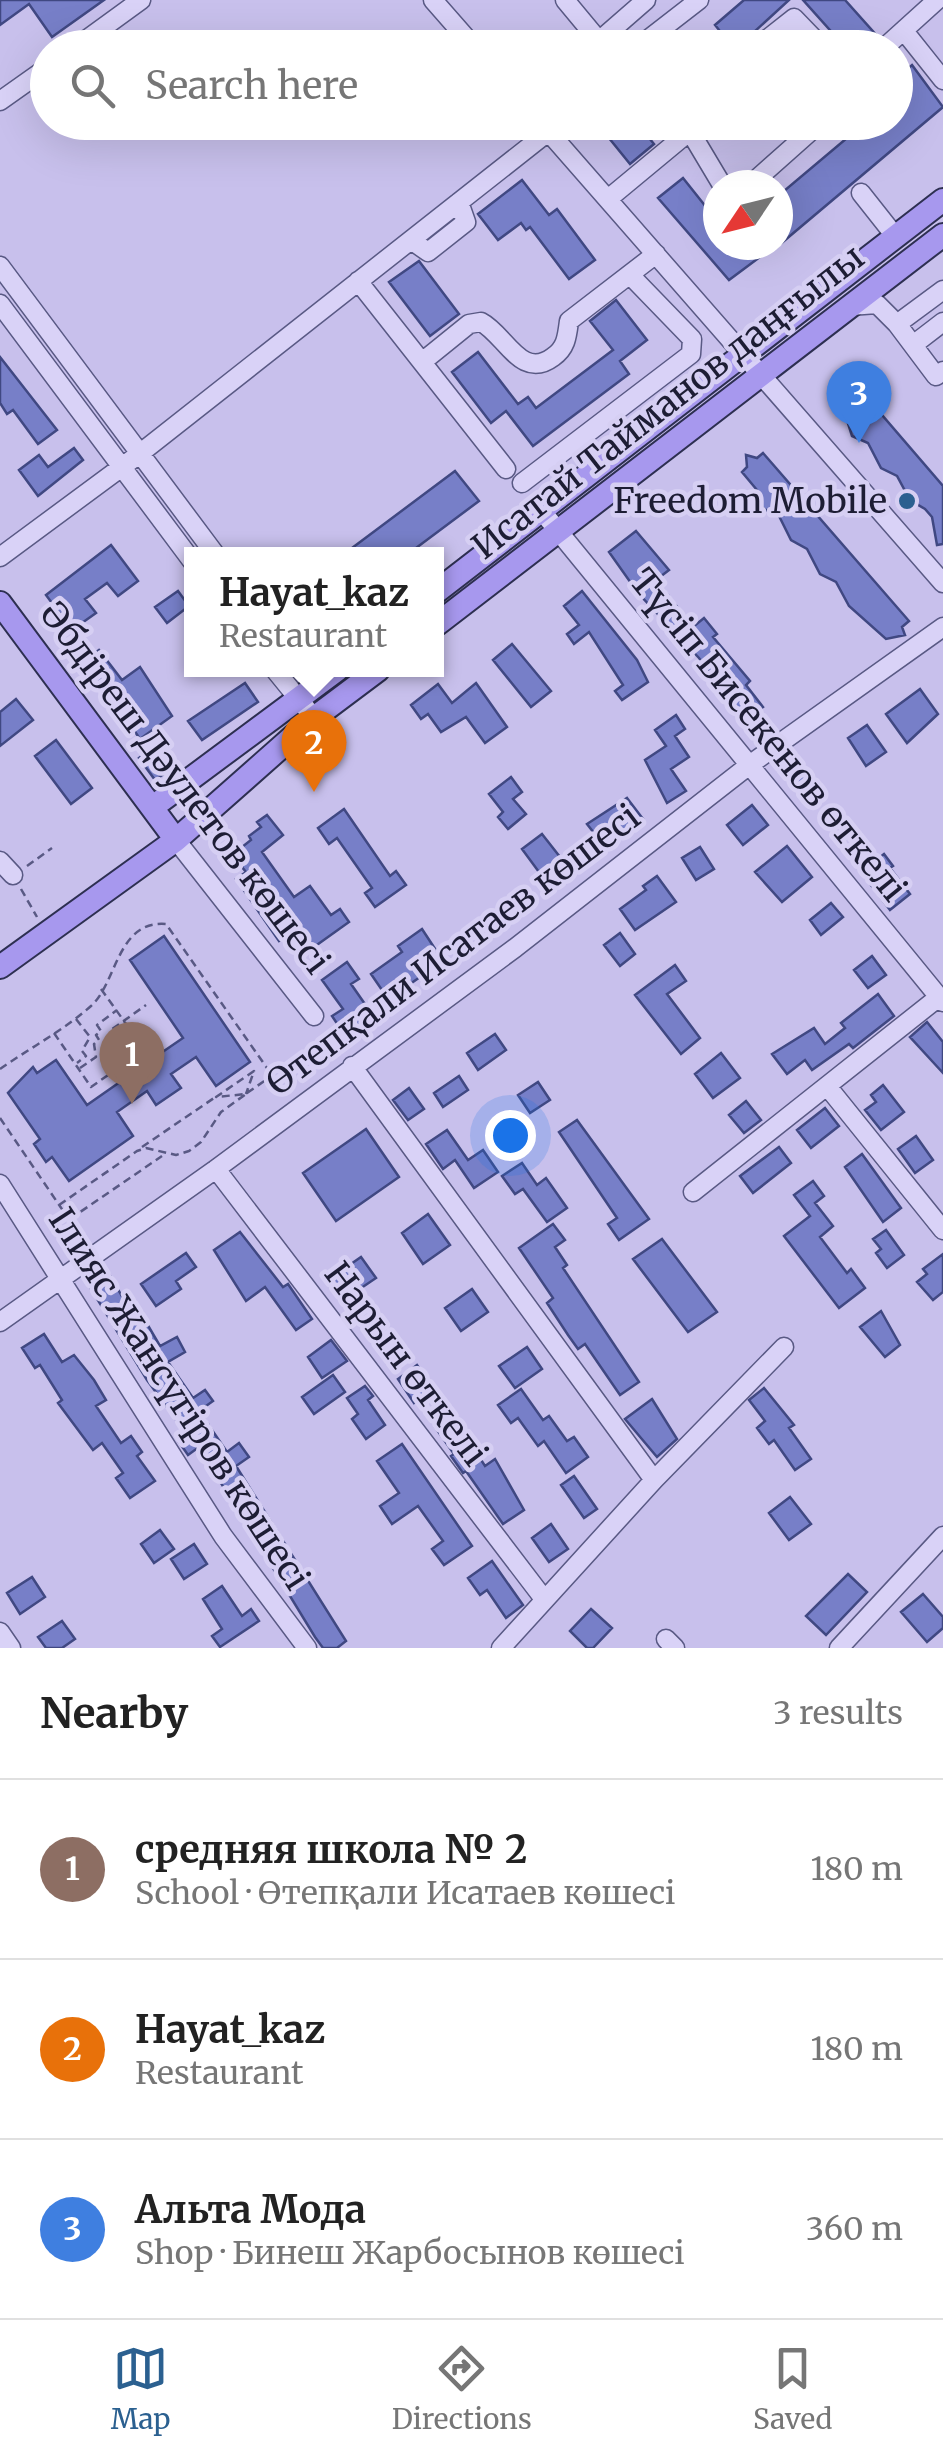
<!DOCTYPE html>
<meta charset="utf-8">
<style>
:root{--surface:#fff;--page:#f2f2f2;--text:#222;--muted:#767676;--line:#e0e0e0;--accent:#2b6090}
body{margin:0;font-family:Merriweather,serif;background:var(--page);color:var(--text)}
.compass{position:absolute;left:703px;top:170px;width:90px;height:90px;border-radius:50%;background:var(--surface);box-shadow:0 10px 40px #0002;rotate:235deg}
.you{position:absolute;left:510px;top:1135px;width:35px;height:35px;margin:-25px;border:8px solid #fff;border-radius:50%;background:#1a73e8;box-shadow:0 0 0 15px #1a73e833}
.badge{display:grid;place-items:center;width:65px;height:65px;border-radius:50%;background:var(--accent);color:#fff;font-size:32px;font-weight:700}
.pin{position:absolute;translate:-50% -82px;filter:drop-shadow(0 2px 5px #0008)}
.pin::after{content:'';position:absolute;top:52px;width:35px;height:30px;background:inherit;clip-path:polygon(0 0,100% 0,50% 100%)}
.popup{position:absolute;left:184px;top:547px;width:260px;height:130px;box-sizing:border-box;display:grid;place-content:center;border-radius:0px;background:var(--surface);filter:drop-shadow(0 2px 8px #0005);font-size:32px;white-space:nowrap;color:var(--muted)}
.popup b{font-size:38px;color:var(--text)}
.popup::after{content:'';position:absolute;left:50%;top:100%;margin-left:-20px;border:20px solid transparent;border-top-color:var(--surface)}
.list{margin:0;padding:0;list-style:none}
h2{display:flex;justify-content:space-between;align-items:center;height:130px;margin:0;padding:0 40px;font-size:42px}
h2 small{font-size:32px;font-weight:400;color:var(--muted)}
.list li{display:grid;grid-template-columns:65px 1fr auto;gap:30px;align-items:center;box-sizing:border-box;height:180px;padding:0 40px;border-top:2px solid var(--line)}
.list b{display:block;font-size:38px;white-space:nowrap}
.list p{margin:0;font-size:32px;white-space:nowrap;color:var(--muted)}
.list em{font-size:32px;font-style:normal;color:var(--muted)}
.icon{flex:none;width:55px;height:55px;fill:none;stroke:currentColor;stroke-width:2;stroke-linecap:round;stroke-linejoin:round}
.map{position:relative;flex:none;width:943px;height:1648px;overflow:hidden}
.search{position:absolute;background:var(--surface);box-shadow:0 10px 40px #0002;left:30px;right:30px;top:30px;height:110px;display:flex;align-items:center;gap:25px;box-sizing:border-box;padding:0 35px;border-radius:55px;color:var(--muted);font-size:38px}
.sheet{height:670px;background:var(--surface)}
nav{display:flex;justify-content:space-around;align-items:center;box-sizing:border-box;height:140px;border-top:2px solid var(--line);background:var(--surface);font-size:28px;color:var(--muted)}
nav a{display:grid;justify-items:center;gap:5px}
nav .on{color:var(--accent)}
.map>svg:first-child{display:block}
.building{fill:#777fc8;stroke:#404882;stroke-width:2.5}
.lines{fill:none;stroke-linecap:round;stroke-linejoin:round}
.minor-casing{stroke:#595984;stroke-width:21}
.major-casing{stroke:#2d2f51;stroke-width:26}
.path{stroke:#595984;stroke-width:2.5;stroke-dasharray:8 5;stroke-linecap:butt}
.minor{stroke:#d9d2f7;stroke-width:18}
.major{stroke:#a798ee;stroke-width:22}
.poi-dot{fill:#2b6090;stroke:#d6cff3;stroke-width:4}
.labels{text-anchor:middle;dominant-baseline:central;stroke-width:9;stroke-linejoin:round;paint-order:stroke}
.street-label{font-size:35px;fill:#1d1d34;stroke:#d6cff3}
.poi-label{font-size:35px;fill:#1d1d34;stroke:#d6cff3;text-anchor:end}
</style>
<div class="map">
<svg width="943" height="1648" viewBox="0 0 943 1648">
<rect width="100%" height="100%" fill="#c8c0ec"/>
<!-- building -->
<path class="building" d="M0,0H104L52,37L29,4L0,25Z
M744,0H789L741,44L739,41L732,46L715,25Z
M803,0H845L878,37L871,48H846Z
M912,65L943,107L778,246V196L866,122H896V79Z
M596,122H636L654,144L630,164Z
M683,178L718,222V245H776L729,280L658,198Z
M522,180L549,215L557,209L595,260L569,279L530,227L526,230L521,223L498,240L478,214Z
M419,261L459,314L430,336L389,282Z
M616,300L647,340L620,361L629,374L533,446L506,411L491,423L452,372L478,352L518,404L528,397L536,408L613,350L590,321Z
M0,357L57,430L38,444L13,410L7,414L0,403Z
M841,378L845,383L851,379L943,486V544L937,545L932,517L925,509L910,500L897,476L881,468L868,443L852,436L846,417L829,397L835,392L834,380Z
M74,448L83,460L38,496L19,470L39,455L48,467Z
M763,453L909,621L902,627L905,635L886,639L849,606L836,582L820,574L807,549L791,540L779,516L762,508L757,490L742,472L747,467L746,455L757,458Z
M455,471L479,501L408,554H344Z
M636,531L669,570L656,580L693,627L704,618L717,634L713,637L750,681L746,685L763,707L745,721L699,658L638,593L609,552Z
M111,545L138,581L118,596L107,583L85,599L96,613L72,630L46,595Z
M178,591L189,606L167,623L155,607Z
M582,591L637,660L648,682L622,700L615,691L623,685L589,632L574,644L567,634L579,625L564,606Z
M512,644L551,691L531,707L493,660Z
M99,650L122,680L140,667L172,716L140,739L129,723L134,719L104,678L92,688L76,667Z
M245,683L258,702L202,740L188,721Z
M476,683L507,727L485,743L466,717L441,732L428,714L421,719L411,705L438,684L452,703Z
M920,689L938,714L907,743L886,714Z
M16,699L33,720L0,746V712Z
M676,715L685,729L675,736L689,757L671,769L686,791L667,803L645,760L666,746L655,730Z
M867,725L886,752L866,766L848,738Z
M56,740L92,788L71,804L35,756Z
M154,746L171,769L155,780L139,758Z
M803,771L823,797L810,807L790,781Z
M511,777L522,792L513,799L526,814L508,829L498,817L503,812L489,794Z
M627,798L643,819L605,847L587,824Z
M752,805L768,825L743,845L727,825Z
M344,809L390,876L396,871L406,885L375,907L365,893L372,888L337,838L329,844L318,828Z
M267,815L283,835L262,852L294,897L310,886L331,915L340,909L349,922L307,952L292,932L279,941L236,879L246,872L232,855L251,840L249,836L261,827L257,822Z
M542,834L564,862L568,859L575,868L550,887L522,849Z
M787,846L812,877L782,902L755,872Z
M700,847L714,869L696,880L682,858Z
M884,854L893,866L890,868L910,894L890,910L861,872Z
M657,876L676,902L635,930L620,909L646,890L643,886Z
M831,903L843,917L821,935L810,920Z
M422,929L443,961L410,984L405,978L384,993L371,974L402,952L398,946Z
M620,933L635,954L620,966L604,945Z
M164,936L250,1062L216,1086L196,1057L171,1074L181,1088L156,1105L147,1091L117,1112L133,1136L69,1181L52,1157L46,1162L34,1144L40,1139L8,1093L33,1067L37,1073L56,1060L87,1105L140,1068L121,1041L142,1026L161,1053L183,1038L130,960Z
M872,956L886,975L868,988L854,970Z
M347,962L359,979L351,984L374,1017L346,1037L332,1016L343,1009L322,980Z
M675,965L686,981L667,994L700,1038L681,1054L635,995Z
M878,994L894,1016L853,1048L849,1044L812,1070L805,1060L787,1074L772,1054L814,1028L825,1044L845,1028L841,1023Z
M927,1022L943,1042V1073L910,1037Z
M495,1034L506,1050L478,1070L467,1053Z
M721,1053L740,1078L713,1098L695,1074Z
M459,1076L468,1090L443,1107L434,1093Z
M538,1082L550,1100L530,1113L518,1095Z
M883,1085L904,1112L881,1130L865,1110L876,1102L871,1095Z
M409,1088L424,1109L408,1120L393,1100Z
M746,1101L761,1120L744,1133L729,1115Z
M825,1108L839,1126L811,1148L797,1130Z
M577,1120L649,1219L619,1240L608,1224L617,1218L559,1132Z
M366,1129L399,1177L336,1221L303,1173Z
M447,1130L468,1160L483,1150L498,1172L474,1188L455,1160L443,1169L426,1144Z
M916,1136L933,1160L915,1173L898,1149Z
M779,1147L791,1163L753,1193L740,1176Z
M862,1154L901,1208L883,1222L845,1167Z
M522,1163L537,1185L546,1178L567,1208L547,1222L523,1189L515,1194L502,1176Z
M813,1181L824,1196L815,1203L833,1226L820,1237L847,1273L851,1269L865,1288L839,1308L784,1236L810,1216L794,1195Z
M428,1214L450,1245L423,1264L402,1233Z
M553,1224L565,1240L555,1247L567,1265L563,1268L639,1382L620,1395L585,1344L578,1349L568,1335L547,1303L553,1298L519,1248Z
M886,1230L904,1255L887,1268L876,1253L881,1249L873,1239Z
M240,1232L283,1287L288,1284L312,1319L296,1330L265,1287L246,1301L214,1250Z
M662,1239L717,1312L688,1332L633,1259Z
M186,1253L196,1267L176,1281L181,1289L156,1306L141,1284Z
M943,1254V1292L933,1300L917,1282L927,1274L923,1269Z
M361,1257L376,1278L342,1301L328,1280Z
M111,1277L132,1314L139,1310L160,1346L177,1337L185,1352L168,1362L193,1398L205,1390L213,1401L199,1411L227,1452L239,1443L249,1457L236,1466L346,1641L337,1648H323L315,1637L199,1447L188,1455L179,1442L188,1436L147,1380L91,1289Z
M472,1289L488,1312L461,1331L445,1308Z
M881,1311L900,1345L885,1357L860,1327Z
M44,1334L62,1362L74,1355L94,1380L106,1400L96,1406L121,1443L131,1436L142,1452L137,1456L155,1481L130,1498L116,1478L123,1473L102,1443L93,1450L58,1403L62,1400L40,1365L35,1368L22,1348Z
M331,1340L347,1361L322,1378L308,1357Z
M527,1347L542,1369L515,1388L499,1366Z
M417,1365L434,1389L414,1403L398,1379Z
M333,1375L345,1392L314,1414L302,1397Z
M365,1386L373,1396L368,1400L385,1425L366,1439L352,1419L358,1414L347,1398Z
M764,1388L794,1425L789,1428L811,1459L795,1470L774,1440L769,1444L757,1428L765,1421L749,1400Z
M521,1389L543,1420L549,1416L567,1441L574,1437L588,1457L566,1473L544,1441L538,1446L518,1418L511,1423L498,1405Z
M652,1399L677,1439L657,1457L625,1419Z
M452,1415L485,1466L495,1459L524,1510L503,1524L466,1471L463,1473L451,1456L454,1454L435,1427Z
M402,1444L472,1546L444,1565L432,1549L443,1541L418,1506L392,1524L380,1506L399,1493L377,1461Z
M574,1476L597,1509L584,1518L561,1485Z
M790,1497L811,1524L789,1540L769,1513Z
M551,1524L568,1549L549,1562L532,1538Z
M160,1530L174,1549L154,1563L141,1544Z
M194,1544L207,1564L184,1579L171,1559Z
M492,1561L523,1605L506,1618L487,1590L480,1595L468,1578Z
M848,1574L867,1592L826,1635L806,1616Z
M32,1577L45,1597L20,1614L7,1593Z
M222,1586L242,1616L251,1609L259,1621L220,1647L212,1636L222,1629L203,1599Z
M923,1594L943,1617V1628L927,1642L901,1612Z
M591,1609L612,1628L593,1648H587L570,1631Z
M62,1621L75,1639L62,1648H46L38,1637Z"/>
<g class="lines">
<defs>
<path id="minor" d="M433,0L475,48
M565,0L604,47
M904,31L943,80
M599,41L646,0
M75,48L141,0
M637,48L699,0
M756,48L794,18L823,48
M884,48L937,0
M0,101L48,67
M540,122L943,583
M685,123L722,185
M750,185L821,122
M861,193L895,236
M608,199L690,131
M411,240L428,252L466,222L459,202
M0,266L215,554
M358,281L506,469
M0,304L192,561
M850,306L877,304L897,324L943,290
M897,324L936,376L943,371
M913,345L943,322
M422,362L469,324L481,322C505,334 521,381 553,357C566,348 567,337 569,321L656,254
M522,483L691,354L692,339L631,276
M541,510L943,1002
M0,557L138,455L548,132
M275,670L314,718
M176,840L314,1016
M0,861L13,875
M352,1066L654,1480
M827,1086L943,1230
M216,1169L544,1599
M0,1184L223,1536L307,1648
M693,1192L939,997
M0,1322L216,1169L515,948L752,763L943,627
M0,1632L11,1648
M666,1639L675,1648
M501,1648L654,1480L784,1347
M839,1648L943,1536"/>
<path id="major" d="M436,592L943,200
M0,603L176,840
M436,625L943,235
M154,806L337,670
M0,967L176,840L314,718L378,670"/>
</defs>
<!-- minor casing -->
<use href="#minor" class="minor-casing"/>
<!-- major casing -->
<use href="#major" class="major-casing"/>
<!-- path -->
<path class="path" d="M27,866L52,848
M21,889L37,917
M101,989L129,1028
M76,1019L90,1037L82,1051L86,1056L77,1063
M54,1033L91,1087L121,1066
M80,1068L96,1057L94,1044L99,1040L96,1035L101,1031L97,1025L117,1010
M0,1069C30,1048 64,1030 91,1006C117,983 117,920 166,924L288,1098
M127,1073L107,1046L111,1030L146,1005
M247,1093L273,1075
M0,1118L85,1243
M142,1147L214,1098
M59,1205L137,1151L146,1148L176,1155L189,1151L201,1142L221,1112L246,1094L216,1097L254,1071L246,1094
M70,1219L162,1156"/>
<!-- minor -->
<use href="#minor" class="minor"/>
<!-- major -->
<use href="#major" class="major"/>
</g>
<!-- markers -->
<circle class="poi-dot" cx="907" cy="501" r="10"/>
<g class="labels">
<!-- street labels -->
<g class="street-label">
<text transform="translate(668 402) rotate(-38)">Исатай Тайманов даңғылы</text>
<text transform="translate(768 735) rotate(51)">Түсіп Бисекенов өткелі</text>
<text transform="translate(185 788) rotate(53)">Әбдіреш Дәулетов көшесі</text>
<text transform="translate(453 950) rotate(-37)">Өтепқали Исатаев көшесі</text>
<text transform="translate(406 1364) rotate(53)">Нарын өткелі</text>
<text transform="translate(179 1399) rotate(57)">Ілияс Жансүгіров көшесі</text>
</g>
<!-- poi labels -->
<g class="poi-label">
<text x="887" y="501">Freedom Mobile</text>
</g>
</g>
</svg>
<svg class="compass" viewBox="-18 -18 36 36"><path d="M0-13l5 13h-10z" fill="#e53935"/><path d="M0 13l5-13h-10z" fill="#767676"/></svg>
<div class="you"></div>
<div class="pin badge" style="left:132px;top:1104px;background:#8d6e63">1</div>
<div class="pin badge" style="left:314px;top:792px;background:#e8710a">2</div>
<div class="popup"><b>Hayat_kaz</b>Restaurant</div>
<div class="pin badge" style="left:859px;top:443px;background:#3f7fe0">3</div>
<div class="search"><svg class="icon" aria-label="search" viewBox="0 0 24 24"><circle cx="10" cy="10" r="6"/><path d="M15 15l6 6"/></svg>Search here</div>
</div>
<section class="sheet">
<h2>Nearby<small>3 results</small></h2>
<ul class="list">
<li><span class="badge" style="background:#8d6e63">1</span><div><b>cредняя школа № 2</b><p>School · Өтепқали Исатаев көшесі</p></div><em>180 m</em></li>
<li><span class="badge" style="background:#e8710a">2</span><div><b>Hayat_kaz</b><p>Restaurant</p></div><em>180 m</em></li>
<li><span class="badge" style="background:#3f7fe0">3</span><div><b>Альта Мода</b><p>Shop · Бинеш Жарбосынов көшесі</p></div><em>360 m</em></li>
</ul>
</section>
<nav>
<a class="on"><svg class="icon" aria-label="map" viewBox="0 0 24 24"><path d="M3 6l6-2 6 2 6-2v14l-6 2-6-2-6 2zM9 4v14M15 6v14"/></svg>Map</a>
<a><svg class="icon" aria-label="directions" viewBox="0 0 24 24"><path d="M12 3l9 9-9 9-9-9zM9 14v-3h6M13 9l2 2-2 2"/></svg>Directions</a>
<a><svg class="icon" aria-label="saved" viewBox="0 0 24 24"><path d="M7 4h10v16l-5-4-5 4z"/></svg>Saved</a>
</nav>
